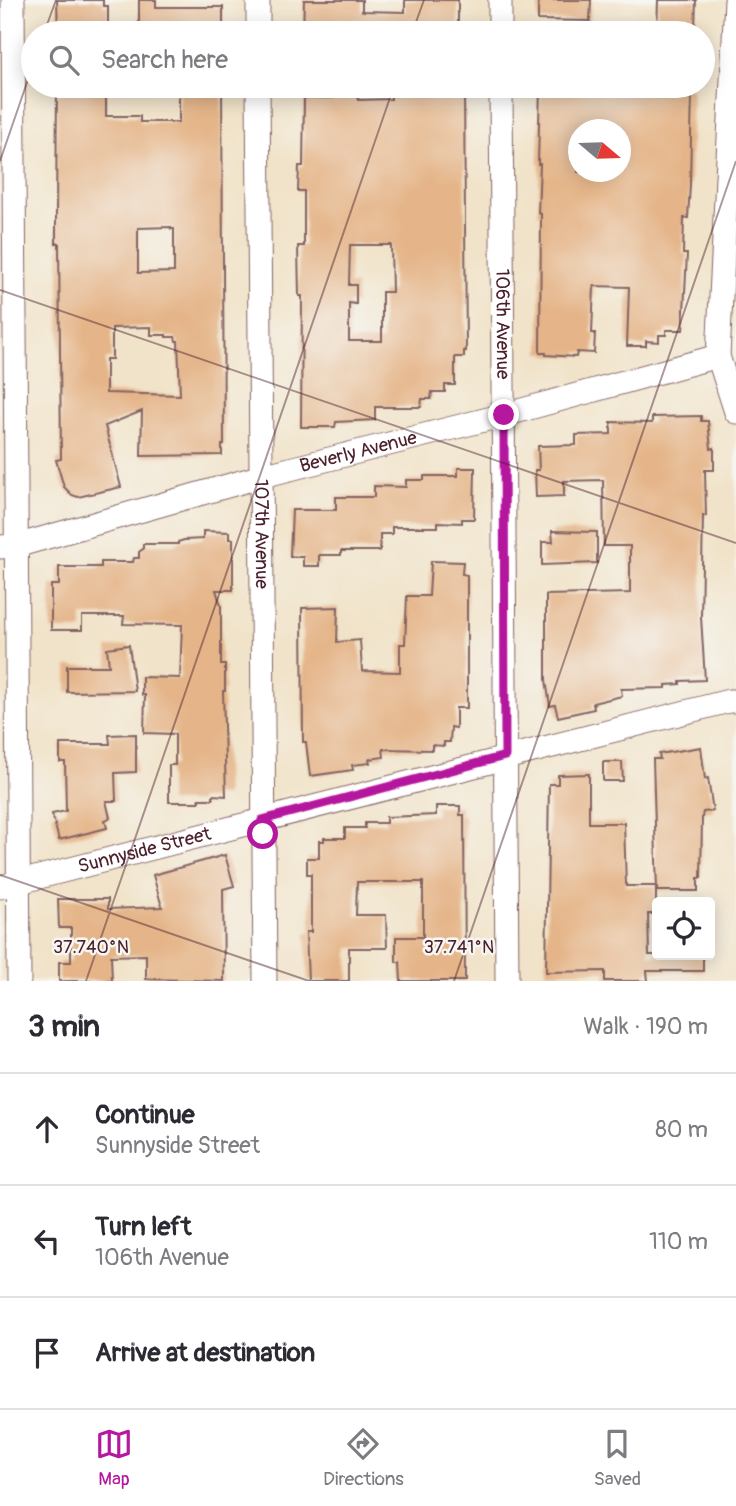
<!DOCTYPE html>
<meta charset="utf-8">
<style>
:root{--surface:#fff;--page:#f2f2f3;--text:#2b2b33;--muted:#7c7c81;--line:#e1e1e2;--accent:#b5179e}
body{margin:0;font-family:Pangolin,sans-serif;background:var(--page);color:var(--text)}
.controls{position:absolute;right:21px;bottom:21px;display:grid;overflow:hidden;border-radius:7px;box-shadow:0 4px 18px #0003}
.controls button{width:63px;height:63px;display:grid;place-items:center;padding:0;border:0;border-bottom:2px solid var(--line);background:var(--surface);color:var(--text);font:35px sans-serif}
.compass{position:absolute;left:568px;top:119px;width:63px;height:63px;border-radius:50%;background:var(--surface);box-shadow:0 4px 18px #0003;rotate:109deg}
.stop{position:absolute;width:21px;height:21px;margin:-16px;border:5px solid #b5179e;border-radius:50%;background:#fff}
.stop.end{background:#b5179e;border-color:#fff;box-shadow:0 2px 7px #0008}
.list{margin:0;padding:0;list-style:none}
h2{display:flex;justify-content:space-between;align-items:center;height:91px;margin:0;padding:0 28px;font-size:30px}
h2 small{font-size:23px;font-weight:400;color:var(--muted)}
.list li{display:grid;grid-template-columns:46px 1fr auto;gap:21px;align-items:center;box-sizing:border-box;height:112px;padding:0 28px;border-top:2px solid var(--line)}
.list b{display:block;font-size:26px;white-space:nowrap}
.list p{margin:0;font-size:23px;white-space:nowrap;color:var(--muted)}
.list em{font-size:23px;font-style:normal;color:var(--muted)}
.icon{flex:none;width:38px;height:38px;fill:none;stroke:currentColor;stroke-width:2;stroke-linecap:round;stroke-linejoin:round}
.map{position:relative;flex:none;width:736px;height:981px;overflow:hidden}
.search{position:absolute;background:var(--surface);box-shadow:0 4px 18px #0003;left:21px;right:21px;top:21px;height:77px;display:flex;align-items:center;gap:18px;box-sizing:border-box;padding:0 24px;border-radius:38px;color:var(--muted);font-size:26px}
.sheet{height:427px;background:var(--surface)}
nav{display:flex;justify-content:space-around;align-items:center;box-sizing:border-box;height:98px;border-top:2px solid var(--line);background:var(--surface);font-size:19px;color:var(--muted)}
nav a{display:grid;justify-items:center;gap:4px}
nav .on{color:var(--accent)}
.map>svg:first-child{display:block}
.building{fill:#e5b589;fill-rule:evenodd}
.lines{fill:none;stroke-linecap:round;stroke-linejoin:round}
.street-casing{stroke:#846462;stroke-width:25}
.street{stroke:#fff;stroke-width:23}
.route{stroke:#b5179e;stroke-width:9}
.ticks{fill:none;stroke:#4a1f2b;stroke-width:2;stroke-opacity:0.45}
.labels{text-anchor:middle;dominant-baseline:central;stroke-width:5;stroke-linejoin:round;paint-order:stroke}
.street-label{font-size:19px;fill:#4a1f2b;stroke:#f6f6f2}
.ticks-label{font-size:18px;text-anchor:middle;fill:#4a1f2b;stroke:#f6f6f2;stroke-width:5;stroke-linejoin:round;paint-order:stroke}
</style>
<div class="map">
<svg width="736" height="981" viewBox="0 0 736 981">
<rect width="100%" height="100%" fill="#f6f6f2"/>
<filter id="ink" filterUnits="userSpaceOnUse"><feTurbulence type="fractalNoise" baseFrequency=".0143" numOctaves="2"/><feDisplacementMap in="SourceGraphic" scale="14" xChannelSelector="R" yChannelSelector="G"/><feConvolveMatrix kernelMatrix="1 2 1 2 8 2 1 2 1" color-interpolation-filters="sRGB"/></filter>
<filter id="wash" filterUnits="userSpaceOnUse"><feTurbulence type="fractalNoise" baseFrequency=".00686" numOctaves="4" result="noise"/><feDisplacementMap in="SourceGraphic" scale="28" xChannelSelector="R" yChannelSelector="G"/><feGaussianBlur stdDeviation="1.57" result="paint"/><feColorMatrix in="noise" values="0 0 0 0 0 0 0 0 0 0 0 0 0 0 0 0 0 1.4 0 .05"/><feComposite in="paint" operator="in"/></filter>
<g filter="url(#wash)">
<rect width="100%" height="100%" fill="#f1e3c9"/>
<g id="blocks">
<!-- building -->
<path class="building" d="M57,0H103V6H108V25H99V33H58Z
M139,0H156V7H223V32L139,33Z
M304,0H362V11L405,12V0H458V33H303Z
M538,0H591L590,21L538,20Z
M658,0H696L695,27H690L689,33H657Z
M57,86H106V116H140V122H179V86H222L224,445H222V455L141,456L142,411L105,426L121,487L78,497L72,495L64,487L56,460L61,459L59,243H56V218ZM171,227V229H174V272L138,273V228ZM151,327V335H166V337H175L176,341H178L180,395L106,393V359H112V328Z
M391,86H464L466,351H464V357H455V385H445V392H432L431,399H422L421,407H375V420L336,422L335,427H301L302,296H299L298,246H304V191H298L299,166H303L304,98H333L334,90H358V100L391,99ZM350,245H391L392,292H382V341H349V303L356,304V285H349Z
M540,86H589V89L647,91V87L692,88L690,185L688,218H684L683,254H687L683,330H666V335H659V342L646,341V346H627L629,287L594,286L592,333H595L594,353L577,352L576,357L546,355V353H540L541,214L538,213L540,164H538ZM578,130H620V172H578Z
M701,416V421H708L711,449L714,448V470H705L706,516H703L701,617L705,680L680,681V684L666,685V688L621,689L622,696L593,703L594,709L558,717L555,705L550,706L546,680V595L630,593V546H604L603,480L564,481V496L536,497L535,470H539L538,446L576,445V435L611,434V422L652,423V417Z
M458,468H475L474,519H462V523L438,522V527H392V534H380V551H341V555H319V566H303V557H290L292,510H336V497H374V486L406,487V480H424V476H458Z
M203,531L229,532V539H233V590H216L221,606V665H225V691H223L226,796L213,795V799H199V802H169V765H175V734L144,733L145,695H142V677L180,678L182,625L123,624L124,616H82V630H51V585H59V567H101V562H133L134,558H139V552L143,549V544H178V542L184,540L203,539Z
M552,531L597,532V563L542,565V542H553Z
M431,561L463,562L462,574L467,575V708H456V728L451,727L450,742H444V746L432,745V750L383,749L384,757L369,759L370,763L352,765L353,770L310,776L306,742H303L302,608L338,607L337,642L360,640L362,671L400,672V644H405L407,596H429Z
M129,645L135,691L67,692V666H109L107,648Z
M136,734V772L115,773L116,801H106L110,818L105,820L107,828L59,840L52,814L66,811L65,762H60V744H110L109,735Z
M701,747L705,779L708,778L713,811L703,812L702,817L701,878H698V891H657L653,759H660L659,754Z
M603,762H622L623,781H603Z
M589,774V823H624L626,886H656V914H648L649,955H703V971H647L648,981H605V971L546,972L549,784H558V775Z
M436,806H460V815H464L465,981H401L400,962H396V937H423V882H357L356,915H386L387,948H349V981H308L306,932H311V874H307V858H319V841H324V838H345V828H365V823H386V817L436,815Z
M225,855L234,886L223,889L224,981L146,979V955L111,956L112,981H59V962H71V928H59L58,899H108V909L162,907L153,875Z"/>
</g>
</g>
<g filter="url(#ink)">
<use href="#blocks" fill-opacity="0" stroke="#846462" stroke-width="2"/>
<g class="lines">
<defs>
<g id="street">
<path d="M13,0L19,981"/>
<path d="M258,0V33"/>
<path d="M500,0V33"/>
<path d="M736,0L718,356L736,412"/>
<path id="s1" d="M258,86L265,981"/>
<path id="s2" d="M501,86L507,981"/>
<path id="s3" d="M0,547L16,546L262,476L504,415L718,356"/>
<path id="s4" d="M0,887L729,701H736"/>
</g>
</defs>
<!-- street casing -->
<use href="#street" class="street-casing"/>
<!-- street -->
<use href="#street" class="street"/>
</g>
</g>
<g class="lines" filter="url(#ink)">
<!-- route -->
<path class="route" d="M263,834L262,820L505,756L504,415"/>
</g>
<!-- ticks -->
<path class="ticks" d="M44,33L56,0M412,33L424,0M0,161L33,65M0,290L736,543M0,875L309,981M86,981L394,86M454,981L736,161"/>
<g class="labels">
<!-- street labels -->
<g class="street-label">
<text stroke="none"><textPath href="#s2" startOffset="238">106th Avenue</textPath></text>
<text stroke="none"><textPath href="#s3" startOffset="371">Beverly Avenue</textPath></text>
<text stroke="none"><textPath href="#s1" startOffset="448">107th Avenue</textPath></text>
<text stroke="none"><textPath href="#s4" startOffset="149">Sunnyside Street</textPath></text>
</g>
</g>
<g class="ticks-label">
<text x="91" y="953">37.740°N</text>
<text x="459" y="953">37.741°N</text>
</g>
</svg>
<div class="controls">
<button><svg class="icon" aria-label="locate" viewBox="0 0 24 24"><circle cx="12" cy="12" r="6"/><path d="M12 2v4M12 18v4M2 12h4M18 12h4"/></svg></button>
</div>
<svg class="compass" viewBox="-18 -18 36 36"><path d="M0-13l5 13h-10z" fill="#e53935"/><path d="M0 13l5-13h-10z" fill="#7c7c81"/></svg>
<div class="stop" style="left:263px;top:834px"></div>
<div class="stop end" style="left:504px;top:415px"></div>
<div class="search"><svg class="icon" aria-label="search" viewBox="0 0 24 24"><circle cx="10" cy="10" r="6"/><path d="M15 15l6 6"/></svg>Search here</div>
</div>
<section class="sheet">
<h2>3 min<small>Walk · 190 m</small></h2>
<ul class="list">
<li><svg class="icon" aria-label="ahead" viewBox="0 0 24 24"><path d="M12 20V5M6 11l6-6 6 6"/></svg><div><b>Continue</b><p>Sunnyside Street</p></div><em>80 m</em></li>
<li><svg class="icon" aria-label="left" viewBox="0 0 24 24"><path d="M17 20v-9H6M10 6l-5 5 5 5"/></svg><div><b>Turn left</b><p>106th Avenue</p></div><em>110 m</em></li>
<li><svg class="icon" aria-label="arrive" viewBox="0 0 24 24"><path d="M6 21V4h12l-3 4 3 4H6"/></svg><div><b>Arrive at destination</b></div></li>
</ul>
</section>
<nav>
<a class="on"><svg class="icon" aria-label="map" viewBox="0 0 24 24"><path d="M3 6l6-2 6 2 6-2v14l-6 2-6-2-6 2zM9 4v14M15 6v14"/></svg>Map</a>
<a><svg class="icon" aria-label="directions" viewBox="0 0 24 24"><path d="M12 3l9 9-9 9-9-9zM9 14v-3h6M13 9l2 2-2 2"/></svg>Directions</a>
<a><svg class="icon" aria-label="saved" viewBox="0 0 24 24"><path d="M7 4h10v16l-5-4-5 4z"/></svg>Saved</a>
</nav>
